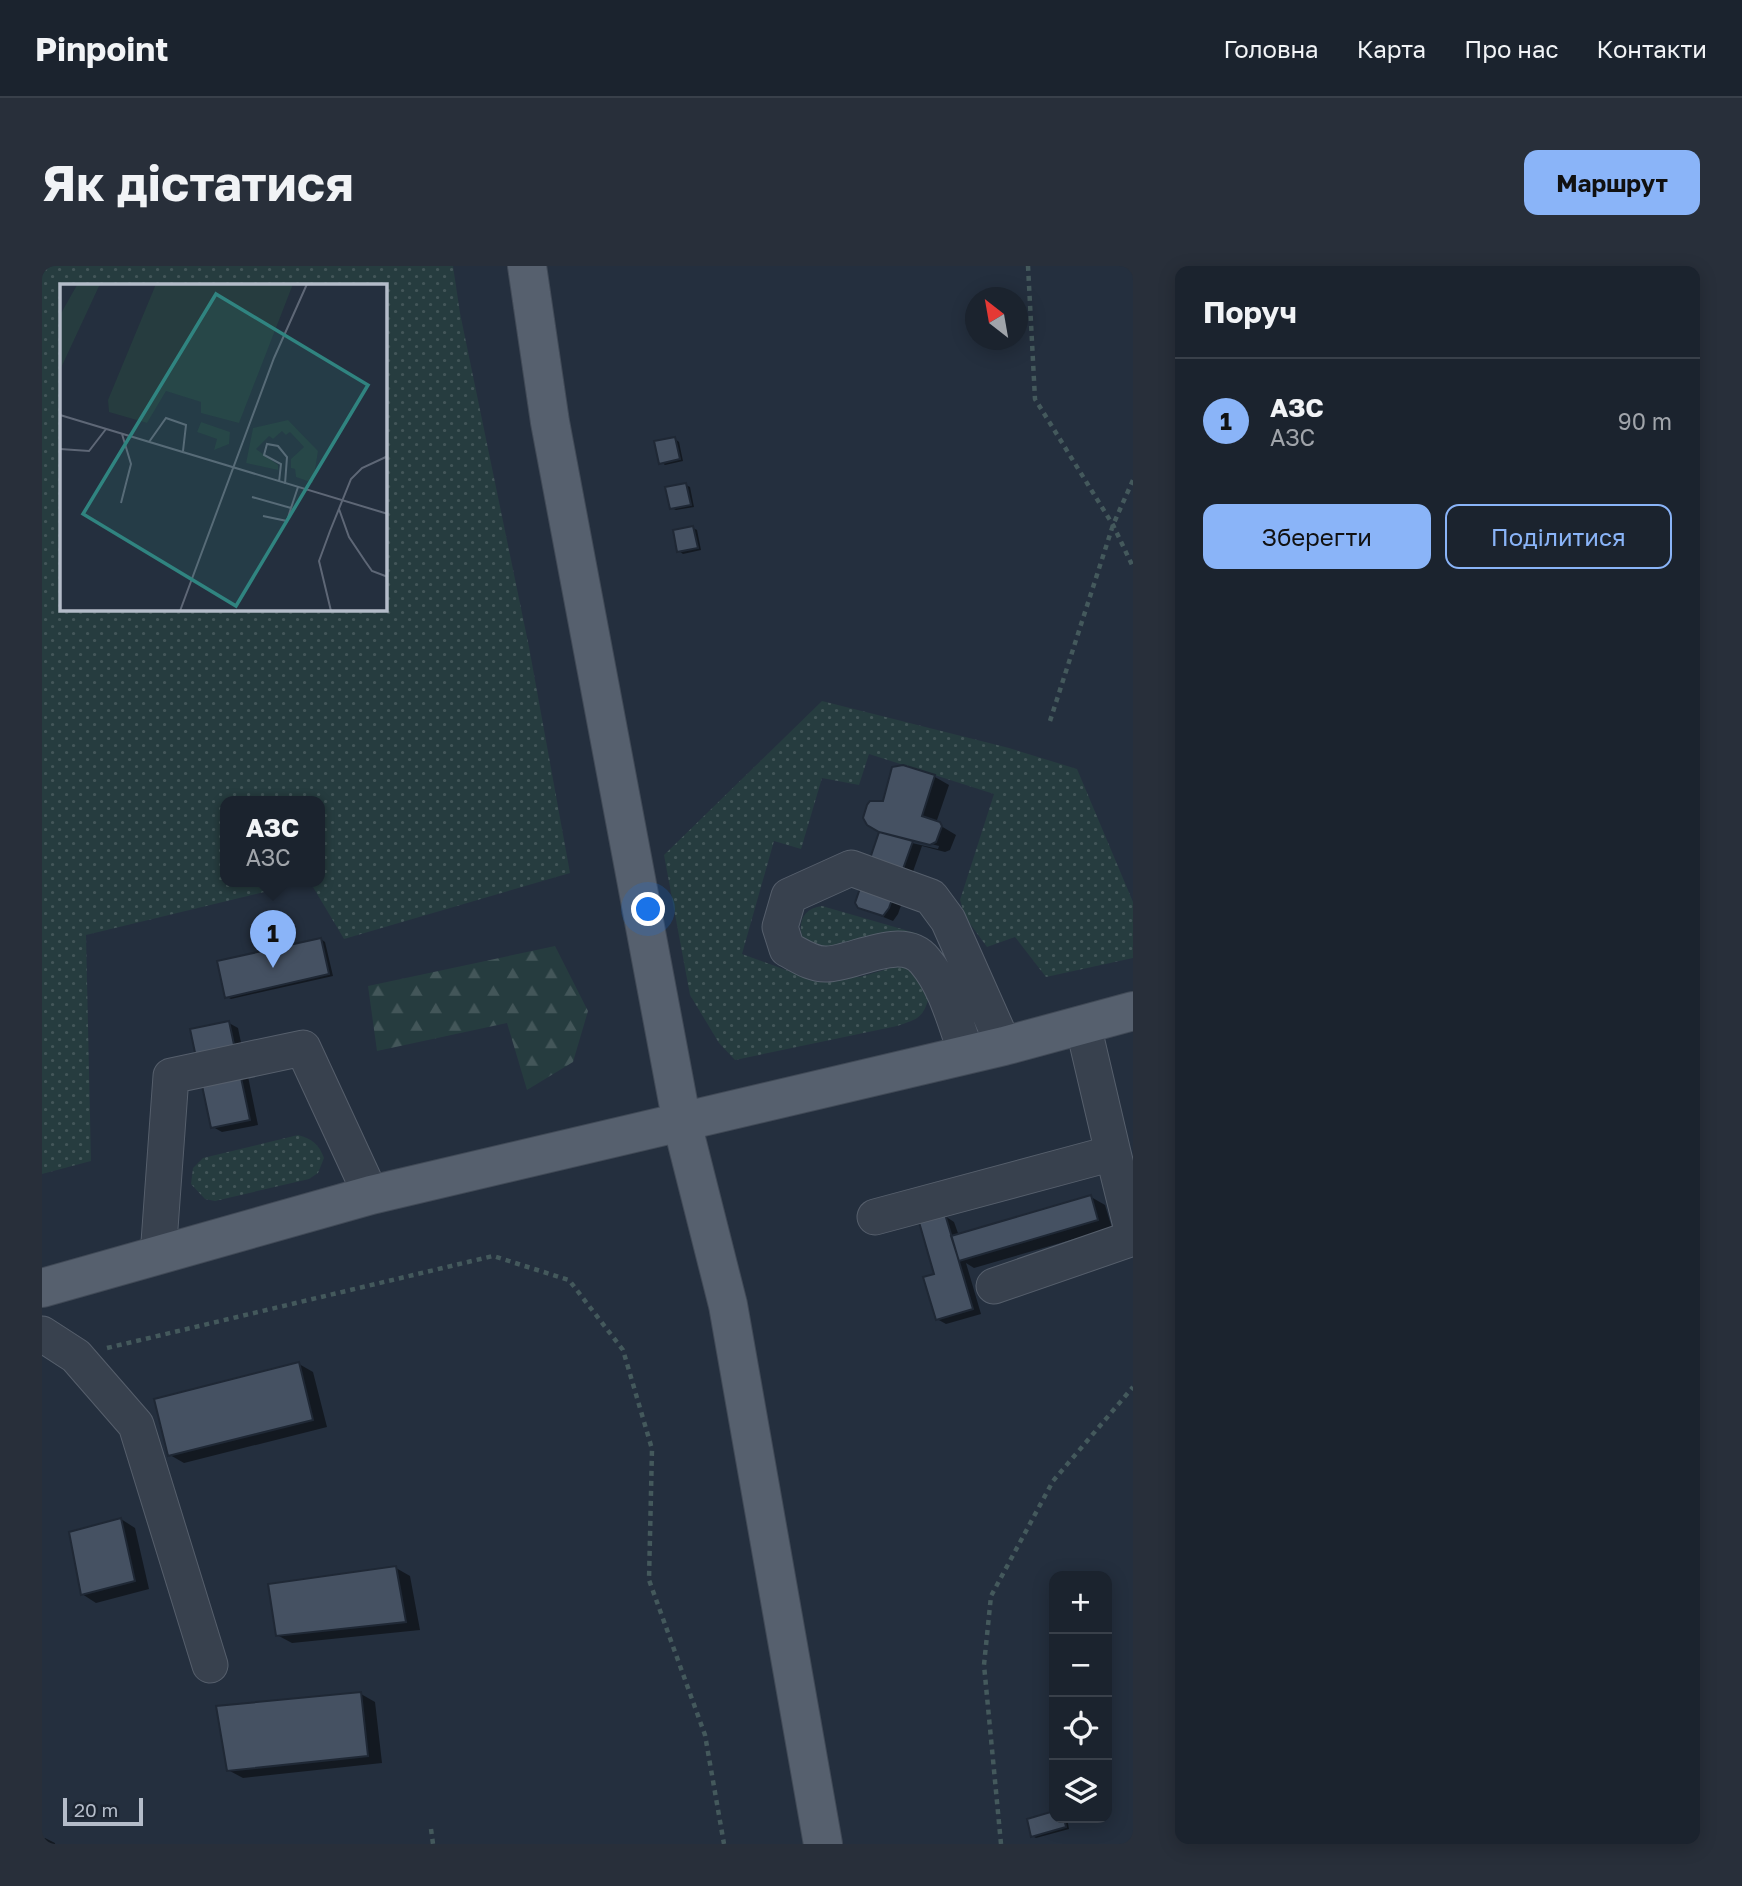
<!DOCTYPE html>
<html lang="uk">
<meta charset="utf-8">
<style>
:root{--surface:#1b232e;--page:#282f3a;--text:#f1f3f6;--muted:#a0a4aa;--line:#39404a;--accent:#8ab4f8}
body{margin:0;font-family:"Golos Text",sans-serif;background:var(--page);color:var(--text)}
.controls{position:absolute;right:21px;bottom:21px;display:grid;overflow:hidden;border-radius:14px;box-shadow:0 4px 18px #0003}
.controls button{width:63px;height:63px;display:grid;place-items:center;padding:0;border:0;border-bottom:2px solid var(--line);background:var(--surface);color:var(--text);font:35px sans-serif}
.compass{position:absolute;left:923px;top:21px;width:63px;height:63px;border-radius:50%;background:var(--surface);box-shadow:0 4px 18px #0003;rotate:329deg}
.scale{position:absolute;left:21px;bottom:18px;width:80px;box-sizing:border-box;padding-left:7px;border:4px solid #b4bcc9;border-top:0;font-size:19px;line-height:24px;white-space:nowrap;color:#b4bcc9;-webkit-text-stroke:5px #1d2633;paint-order:stroke}
.you{position:absolute;left:607px;top:644px;width:24px;height:24px;margin:-18px;border:5px solid #fff;border-radius:50%;background:#1a73e8;box-shadow:0 0 0 10px #1a73e833}
.badge{display:grid;place-items:center;width:46px;height:46px;border-radius:50%;background:var(--accent);color:#111;font-size:23px;font-weight:700}
.pin{position:absolute;translate:-50% -58px;filter:drop-shadow(0 2px 4px #0008)}
.pin::after{content:'';position:absolute;top:37px;width:24px;height:21px;background:inherit;clip-path:polygon(0 0,100% 0,50% 100%)}
.popup{position:absolute;left:178px;top:530px;width:105px;height:91px;box-sizing:border-box;display:grid;place-content:center;border-radius:14px;background:var(--surface);filter:drop-shadow(0 2px 5px #0005);font-size:23px;white-space:nowrap;color:var(--muted)}
.popup b{font-size:26px;color:var(--text)}
.popup::after{content:'';position:absolute;left:50%;top:100%;margin-left:-14px;border:14px solid transparent;border-top-color:var(--surface)}
.list{margin:0;padding:0;list-style:none}
h2{display:flex;justify-content:space-between;align-items:center;height:91px;margin:0;padding:0 28px;font-size:30px}
h2 small{font-size:23px;font-weight:400;color:var(--muted)}
.list li{display:grid;grid-template-columns:46px 1fr auto;gap:21px;align-items:center;box-sizing:border-box;height:126px;padding:0 28px;border-top:2px solid var(--line)}
.list b{display:block;font-size:26px;white-space:nowrap}
.list p{margin:0;font-size:23px;white-space:nowrap;color:var(--muted)}
.list em{font-size:23px;font-style:normal;color:var(--muted)}
.actions{display:flex;gap:14px;padding:21px 28px}
.actions a{flex:1;padding:16px 0;border:2px solid var(--accent);border-radius:14px;text-align:center;font-size:24px;color:var(--accent)}
.actions .main{background:var(--accent);color:#111}
.icon{flex:none;width:38px;height:38px;fill:none;stroke:currentColor;stroke-width:2;stroke-linecap:round;stroke-linejoin:round}
.map{position:relative;flex:none;width:1091px;height:1578px;overflow:hidden;border-radius:14px}
header{display:flex;align-items:center;gap:42px;box-sizing:border-box;height:98px;padding:0 35px;background:var(--surface);border-bottom:2px solid var(--line)}
header strong{font-size:33px}
nav{display:flex;gap:38px;margin-inline-start:auto;font-size:24px}
.intro{display:flex;align-items:center;justify-content:space-between;box-sizing:border-box;height:168px;padding:0 42px}
h1{margin:0;font-size:49px}
.button{padding:18px 32px;border-radius:14px;background:var(--accent);color:#111;font-size:24px;font-weight:700}
main{display:flex;gap:42px;padding:0 42px}
aside{flex:1;background:var(--surface);border-radius:14px;box-shadow:0 4px 18px #0003}
.map>svg:first-child{display:block}
.grass{fill:url(#grass-dots);fill-rule:evenodd}
.forest{fill:url(#forest-firs)}
.shadow{fill:#0007;fill-rule:evenodd}
.building{fill:#455162;stroke:#1f2835;stroke-width:2}
.lines{fill:none;stroke-linecap:round;stroke-linejoin:round}
.minor-casing{stroke:#565f6c;stroke-width:37}
.major-casing{stroke:#414a57;stroke-width:40}
.path{stroke:#44595c;stroke-width:4.5;stroke-dasharray:5 5;stroke-linecap:butt}
.minor{stroke:#38414e;stroke-width:35}
.major{stroke:#56606e;stroke-width:38}
.inset-road{fill:none;stroke:#5e6776;stroke-width:2}
.view{fill:#308480;fill-opacity:0.15;stroke:#308480;stroke-width:3.5}
.inset-edge{fill:none;stroke:#b4bcc9;stroke-width:3.5}
</style>
<header>
<strong>Pinpoint</strong>
<nav><a>Головна</a><a>Карта</a><a>Про нас</a><a>Контакти</a></nav>
</header>
<div class="intro"><h1>Як дістатися</h1><a class="button">Маршрут</a></div>
<main>
<div class="map">
<svg width="1091" height="1578" viewBox="0 0 1091 1578">
<defs>
<pattern id="grass-dots" width="8" height="8" patternUnits="userSpaceOnUse" patternTransform="scale(1.75)"><rect width="8" height="8" fill="#263c3f"/><path d="M2 2h.1M6 6h.1" fill="none" stroke="#435659" stroke-width="1.8" stroke-linecap="round"/></pattern>
<pattern id="forest-firs" width="22" height="20" patternUnits="userSpaceOnUse" patternTransform="scale(1.75)"><rect width="22" height="20" fill="#263c3f"/><path d="M5 1l3.5 6h-7zM16 11l3.5 6h-7z" fill="#435659"/></pattern>
</defs>
<rect width="100%" height="100%" fill="#242f3e"/>
<!-- grass -->
<path class="grass" d="M0,0H411L418,47L487,381L528,607L302,673L268,616H278V536H184V616H264L44,669L49,895L0,908ZM343,19V343H19V19Z
M780,435L967,482L1035,503L1091,636V692L1004,711L973,671L945,681L923,651L918,634L952,528L827,488L817,519L780,512L759,583L732,575L700,688L758,709L818,711L859,699L869,702L887,731C881,753 875,753 855,760L693,794L677,777L648,729L622,589Z
M780,640L877,668L876,671L784,686L761,674C755,657 761,642 780,640Z
M256,869C270,873 277,878 282,892L276,907L267,913L173,935L163,933L149,918L151,902L161,892Z"/>
<!-- forest -->
<path class="forest" d="M513,680L546,745L531,796L485,824L465,757L335,785L326,720Z"/>
<!-- shadow -->
<path class="shadow" d="M633,173L637,176L641,195L623,199L619,196Z
M644,219L648,221L652,241L634,244L629,242Z
M651,262L655,264L659,284L641,288L637,285Z
M861,500L893,511L907,519L894,557L914,569L908,584L903,586L880,580L856,648L851,655L817,641L845,570L826,557L842,537ZM866,572L897,580L896,583L870,577Z
M279,673L283,676L291,710L189,733L185,731Z
M187,757L196,762L216,859L180,866L171,861Z
M1049,931L1063,939L1070,962L932,1002L924,997L939,1048L904,1058L895,1053L894,1009L903,950L912,956L917,970Z
M257,1098L271,1106L285,1161L142,1197L128,1189Z
M79,1253L93,1262L107,1323L54,1337L40,1328Z
M354,1302L368,1310L378,1364L250,1377L235,1369Z
M319,1428L333,1436L340,1497L201,1512L186,1504Z
M1012,1547V1552H1025L1027,1563L994,1572L990,1570L987,1555Z
M3,1572L13,1577V1578H0V1573Z"/>
<!-- building -->
<path class="building" d="M633,171L638,193L617,198L612,175Z
M644,217L649,239L628,243L623,221Z
M651,260L656,282L635,286L631,264Z
M861,499L893,509L880,550L898,556L900,560L894,576L888,579L837,566L825,559L821,552L825,539L828,535H841L850,501Z
M837,566L871,575L847,642L841,650L816,642L813,637Z
M279,672L287,708L183,732L175,695Z
M187,755L208,854L169,862L148,763Z
M1049,929L1056,954L917,995L909,970Z
M903,948L931,1043L894,1054L881,1011L892,1008L877,956Z
M257,1096L271,1154L126,1190L112,1133Z
M79,1252L93,1315L39,1329L27,1266Z
M354,1300L364,1356L234,1370L226,1318Z
M319,1426L326,1490L185,1505L174,1440Z
M1012,1545V1552H1022L1024,1561L989,1571L985,1553Z"/>
<g class="lines">
<defs>
<path id="minor" d="M925,789C913,757 905,721 883,695C861,667 813,697 785,698C770,699 757,689 745,683L738,661L747,630L809,602L889,631L906,654L962,780
M1071,887L1091,968
M833,951L1071,887L1041,759
M116,990L129,810L261,782L329,929
M952,1020L1091,972
M0,1068L34,1090L94,1159L168,1399"/>
<path id="major" d="M485,0L508,156L640,857L686,1039L781,1578
M0,1022L329,929L962,780L1091,745"/>
</defs>
<!-- minor casing -->
<use href="#minor" class="minor-casing"/>
<!-- major casing -->
<use href="#major" class="major-casing"/>
<!-- path -->
<path class="path" d="M986,0L993,133L1071,259L1091,301
M1008,455L1071,259L1091,214
M65,1082L451,990L527,1014L581,1084L610,1183L607,1314L663,1469L682,1578
M389,1563L391,1578
M959,1578L942,1399L949,1330L1011,1215L1091,1121"/>
<!-- minor -->
<use href="#minor" class="minor"/>
<!-- major -->
<use href="#major" class="major"/>
</g>
<!-- overview -->
<g transform="translate(18 18)">
<rect width="327" height="327" fill="#242f3e"/>
<path d="M24,0H40L0,86V31L17,1ZM96,0H233L179,139L141,129V118L106,107L87,139L49,128L48,116ZM228,136L258,167L253,199L236,193L235,185L231,184V175L244,163L230,148L226,151L222,147L213,155L209,152L196,165L218,181V186L186,179L193,144Z" fill="#263c3f"/>
<path d="M141,138L170,148L169,160L154,166L157,155L137,148Z" fill="#263c3f"/>
<path class="inset-road" d="M0,131L328,230M89,158L106,134L126,141L123,167M0,165L29,167L46,145M219,198L221,180L204,171L207,160L218,162L227,173L225,200M192,213L231,224L238,203M61,219L71,180L62,150M279,225L289,253L305,277L312,287L328,293M203,232L227,237L231,224M120,327L214,74L247,0M271,327L259,277L270,247L291,195L302,184L328,172"/>
<path class="view" d="M156,10L308,101L176,322L23,230Z"/>
<rect width="327" height="327" class="inset-edge"/>
</g>
</svg>
<div class="controls">
<button>+</button>
<button>−</button>
<button><svg class="icon" aria-label="locate" viewBox="0 0 24 24"><circle cx="12" cy="12" r="6"/><path d="M12 2v4M12 18v4M2 12h4M18 12h4"/></svg></button>
<button><svg class="icon" aria-label="layers" viewBox="0 0 24 24"><path d="M12 4l9 5-9 5-9-5zM3 14l9 5 9-5"/></svg></button>
</div>
<svg class="compass" viewBox="-18 -18 36 36"><path d="M0-13l5 13h-10z" fill="#e53935"/><path d="M0 13l5-13h-10z" fill="#a0a4aa"/></svg>
<div class="scale">20 m</div>
<div class="you"></div>
<div class="pin badge" style="left:231px;top:702px">1</div>
<div class="popup"><b>АЗС</b>АЗС</div>
</div>
<aside>
<h2>Поруч<small></small></h2>
<ul class="list">
<li><span class="badge">1</span><div><b>АЗС</b><p>АЗС</p></div><em>90 m</em></li>
</ul>
<div class="actions"><a class="main">Зберегти</a><a>Поділитися</a></div>
</aside>
</main>
